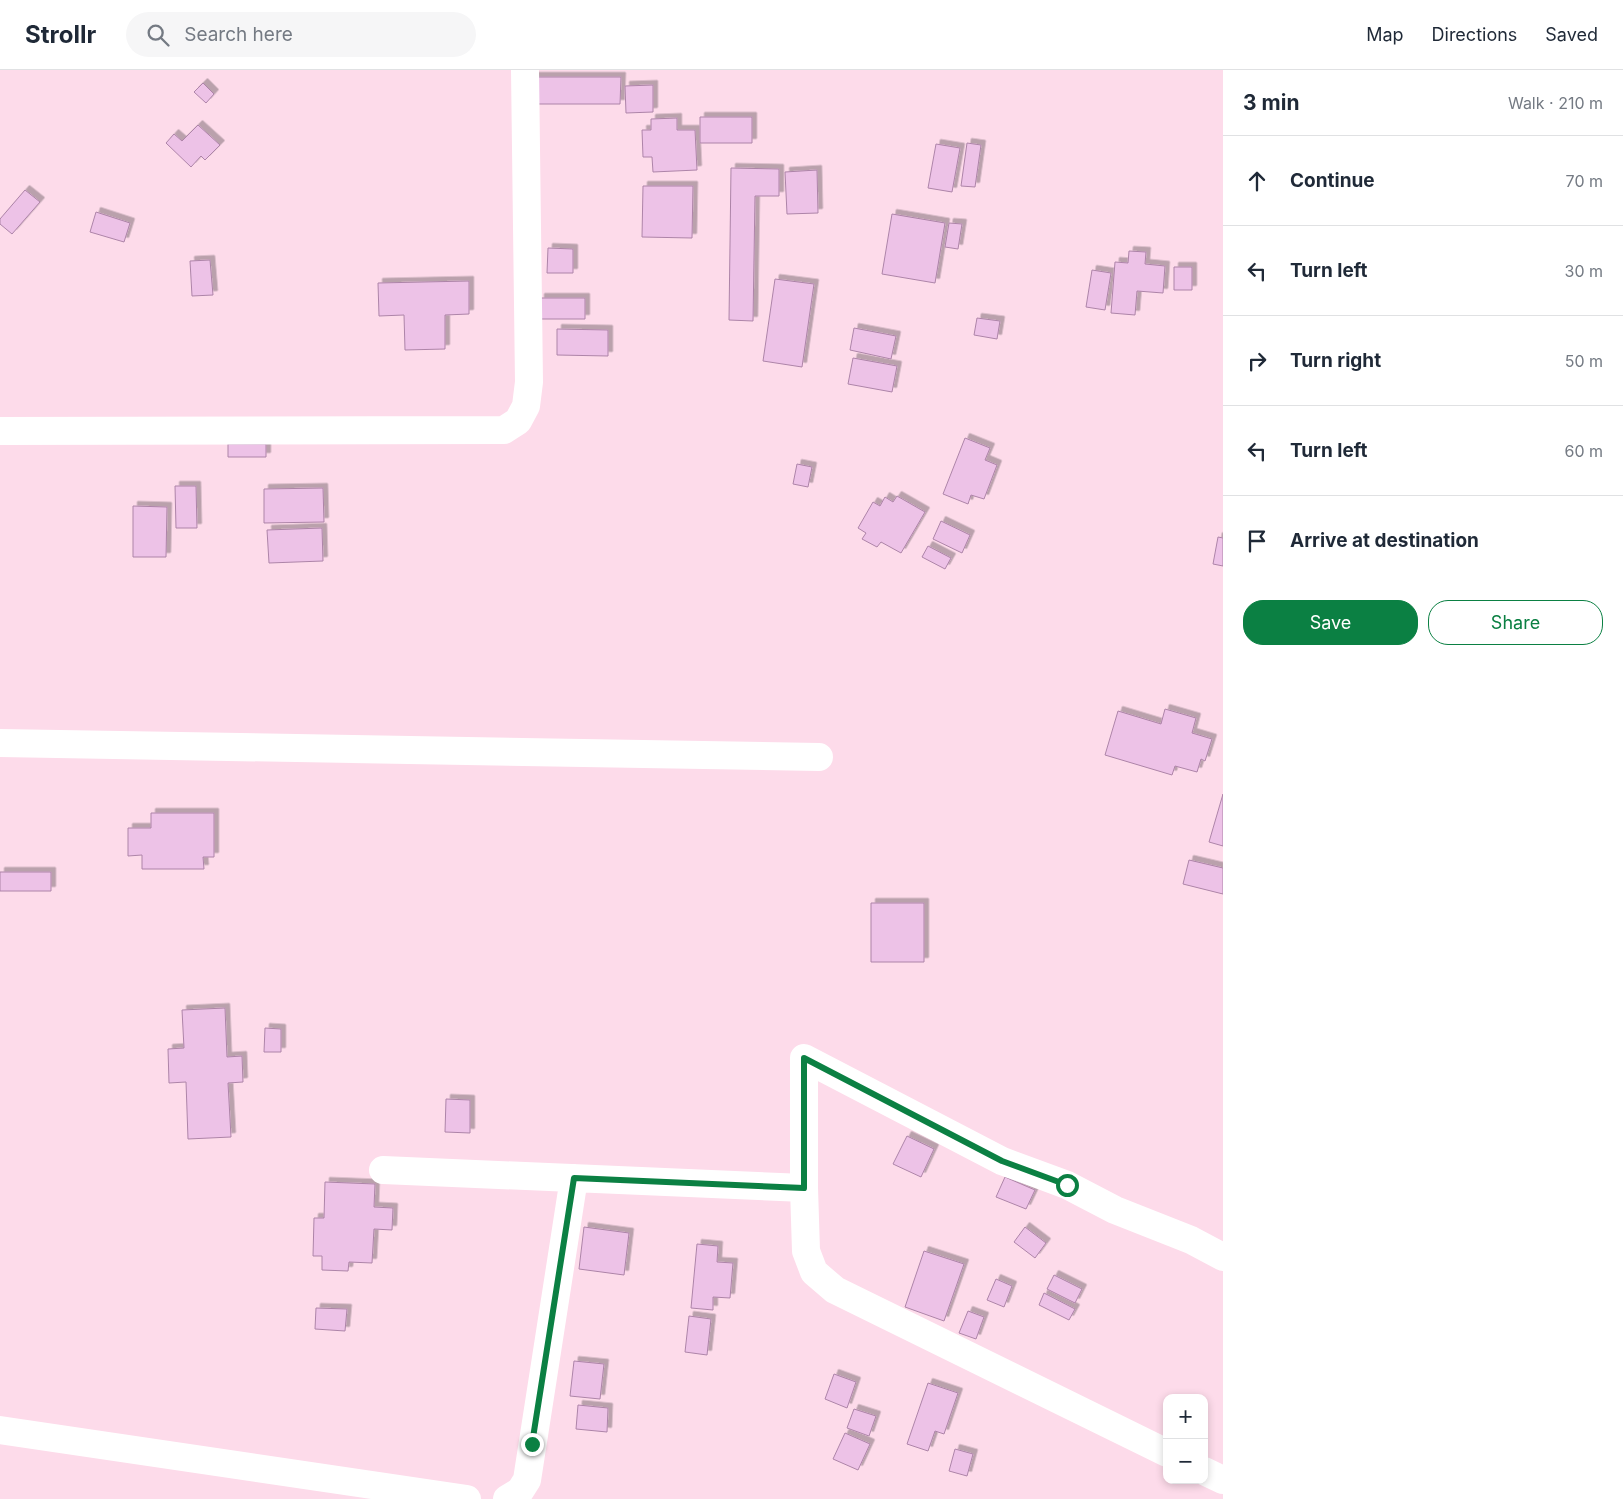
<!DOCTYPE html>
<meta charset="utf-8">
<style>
:root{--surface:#fff;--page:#f6f6f7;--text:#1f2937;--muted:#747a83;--line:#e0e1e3;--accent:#0b8043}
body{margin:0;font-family:Inter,sans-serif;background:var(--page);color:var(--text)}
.controls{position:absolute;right:15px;bottom:15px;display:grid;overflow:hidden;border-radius:10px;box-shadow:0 2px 8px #0003}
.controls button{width:45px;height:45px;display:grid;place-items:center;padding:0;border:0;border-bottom:1px solid var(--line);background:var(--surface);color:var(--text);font:25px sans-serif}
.stop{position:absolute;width:15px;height:15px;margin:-11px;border:4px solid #0b8043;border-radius:50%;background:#fff}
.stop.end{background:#0b8043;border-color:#fff;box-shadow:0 1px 5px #0008}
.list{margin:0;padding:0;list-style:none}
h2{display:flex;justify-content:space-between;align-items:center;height:65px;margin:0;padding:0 20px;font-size:21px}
h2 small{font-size:16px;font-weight:400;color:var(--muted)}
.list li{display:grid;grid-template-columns:32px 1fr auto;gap:15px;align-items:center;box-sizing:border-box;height:90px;padding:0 20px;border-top:1px solid var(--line)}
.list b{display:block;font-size:19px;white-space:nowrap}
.list em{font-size:16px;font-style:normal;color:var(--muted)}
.actions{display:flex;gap:10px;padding:15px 20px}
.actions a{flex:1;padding:11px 0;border:1px solid var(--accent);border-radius:20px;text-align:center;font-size:18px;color:var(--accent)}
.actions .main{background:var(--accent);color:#fff}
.icon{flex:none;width:28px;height:28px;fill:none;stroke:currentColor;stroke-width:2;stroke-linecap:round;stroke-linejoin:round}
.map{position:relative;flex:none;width:1223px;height:1429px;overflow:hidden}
header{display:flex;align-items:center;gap:30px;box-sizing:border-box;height:70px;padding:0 25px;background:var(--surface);border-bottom:1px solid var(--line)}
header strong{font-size:24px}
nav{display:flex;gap:28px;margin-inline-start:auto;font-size:18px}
.search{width:350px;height:45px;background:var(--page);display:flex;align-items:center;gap:12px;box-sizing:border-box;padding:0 18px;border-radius:28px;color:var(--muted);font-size:19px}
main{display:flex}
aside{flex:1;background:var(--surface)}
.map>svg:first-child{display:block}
.building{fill:#edc2e7;stroke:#ad84a8;filter:url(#shadow)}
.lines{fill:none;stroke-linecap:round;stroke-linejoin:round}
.street{stroke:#fff;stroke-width:28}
.route{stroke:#0b8043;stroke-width:6}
</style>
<header>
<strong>Strollr</strong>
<div class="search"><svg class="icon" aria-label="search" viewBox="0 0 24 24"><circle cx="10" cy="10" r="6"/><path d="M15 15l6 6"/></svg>Search here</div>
<nav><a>Map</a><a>Directions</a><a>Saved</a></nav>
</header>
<main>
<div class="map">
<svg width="1223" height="1429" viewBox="0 0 1223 1429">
<defs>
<filter id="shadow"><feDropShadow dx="4.5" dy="-4.5" stdDeviation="0" flood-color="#0004"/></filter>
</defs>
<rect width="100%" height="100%" fill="#fddbea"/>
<!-- building -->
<path class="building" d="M533,7H621L620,34H533Z
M203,13L214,24L206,33L194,22Z
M653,15V42L626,43L625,16Z
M700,47H752V73H700Z
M677,48V60H695L697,100L653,102L652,87H643L642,60H651V49Z
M198,55L220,75L205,90L201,86L191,97L166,73L174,64L182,71Z
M967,73L981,75L975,117L961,116Z
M936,74L960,78L952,122L928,118Z
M731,98L779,99V126H755L753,251L729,250Z
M817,100L818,143L787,144L785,102Z
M643,116H693L692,168L642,167Z
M25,120L40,132L12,164L0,154V149Z
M96,142L130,153L124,172L90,162Z
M892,144L945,153L935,213L882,204Z
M949,153L962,154L958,179L945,177Z
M548,178L573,179V203H547Z
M1129,181L1146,182L1145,194L1165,196L1163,223L1137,221L1135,245L1111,243L1115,192L1128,193Z
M210,190L213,225L192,226L190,191Z
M1174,197H1192V220H1174Z
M1092,200L1111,203L1105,240L1086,237Z
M775,209L814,214L802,297L763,291Z
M469,211V244L445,245V279L405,280L404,245L379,246L378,213Z
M540,228H585V249H540Z
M977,248L1000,251L997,269L974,265Z
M854,258L896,266L891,289L850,280Z
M557,259L608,260V286L557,285Z
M853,288L897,296L892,322L848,314Z
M965,368L990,378L985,390L997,395L984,429L971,425L968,434L943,424Z
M228,374H266V387H228Z
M797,394L812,397L808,417L793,414Z
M175,416H196L197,458H176Z
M323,418L324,452L264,453V419Z
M897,426L925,442L901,483L881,472L877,477L862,469L866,463L858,458L873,432L880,436L885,427L893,432Z
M133,436L167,437L166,487H133Z
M941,451L970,465L962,483L933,469Z
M322,458L323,491L269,493L267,460Z
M1218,467L1223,468V496L1213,494Z
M928,476L951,488L945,499L922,487Z
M1165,639L1196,648L1192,663L1212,669L1205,691L1201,689L1197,702L1175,696L1172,705L1105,685L1118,641L1161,654Z
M1223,724V776L1209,772Z
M151,743H214V787H203L204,799H142V785L128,786V758H151Z
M1189,790L1223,798V824L1183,814Z
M0,802H51V821H0Z
M871,833H924V892H871Z
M225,938L227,987L242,986L243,1012L228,1013L231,1067L188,1069L186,1012L169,1013L168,979L184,978L182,940Z
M265,958L281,959V982H264Z
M446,1029L470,1030V1063L445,1062Z
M907,1066L934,1079L921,1107L893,1094Z
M1005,1107L1035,1120L1026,1139L996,1127Z
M325,1112L375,1114L374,1137L393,1138L392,1160L374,1159L372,1193L349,1192L348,1201L322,1200V1186H313L314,1148H324Z
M584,1157L629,1163L624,1205L579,1199Z
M1025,1157L1046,1173L1035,1188L1014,1172Z
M697,1174L718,1176L717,1192L733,1193L730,1228L713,1227V1240L691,1238Z
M924,1181L964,1194L944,1251L905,1237Z
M1054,1205L1082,1219L1075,1233L1047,1219Z
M996,1209L1012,1216L1004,1237L987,1230Z
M1044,1223L1075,1239L1069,1250L1039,1235Z
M316,1238L347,1239L345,1261L315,1259Z
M968,1241L984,1247L976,1269L959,1263Z
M689,1246L711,1249L707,1285L685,1282Z
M574,1291L604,1294L600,1329L570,1326Z
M834,1304L856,1312L847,1338L825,1329Z
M928,1313L958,1323L944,1364L935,1361L928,1381L907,1374Z
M578,1335L608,1338L607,1362L576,1359Z
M854,1339L876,1346L869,1366L847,1358Z
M845,1363L870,1374L858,1400L833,1389Z
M955,1379L973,1384L967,1406L949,1401Z"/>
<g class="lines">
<!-- street -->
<path class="street" d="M0,361L504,360L518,351L526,336L529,312L525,0
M0,673L819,687
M383,1100L804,1118V988L1002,1091L1067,1115L1115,1140L1191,1170L1223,1187
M804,1118L806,1181L814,1202L835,1220L1167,1383
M0,1360L467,1429
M1204,1401L1223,1410
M507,1429L520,1421L527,1410L574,1108"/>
</g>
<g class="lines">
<!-- route -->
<path class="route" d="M532,1374L574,1108L804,1118V988L1002,1091L1067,1115"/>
</g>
</svg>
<div class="controls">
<button>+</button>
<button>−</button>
</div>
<div class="stop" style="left:1067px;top:1115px"></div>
<div class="stop end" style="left:532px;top:1374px"></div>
</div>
<aside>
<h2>3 min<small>Walk · 210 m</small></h2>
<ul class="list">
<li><svg class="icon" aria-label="ahead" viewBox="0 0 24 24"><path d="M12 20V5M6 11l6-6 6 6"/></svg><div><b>Continue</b></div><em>70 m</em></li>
<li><svg class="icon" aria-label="left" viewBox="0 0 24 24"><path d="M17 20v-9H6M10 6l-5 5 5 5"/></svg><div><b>Turn left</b></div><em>30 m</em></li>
<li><svg class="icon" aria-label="right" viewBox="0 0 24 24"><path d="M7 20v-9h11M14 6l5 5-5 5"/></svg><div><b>Turn right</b></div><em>50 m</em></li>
<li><svg class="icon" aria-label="left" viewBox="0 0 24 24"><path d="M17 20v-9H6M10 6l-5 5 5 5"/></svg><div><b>Turn left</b></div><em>60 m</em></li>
<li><svg class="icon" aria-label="arrive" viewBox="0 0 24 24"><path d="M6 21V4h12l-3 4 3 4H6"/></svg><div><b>Arrive at destination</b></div></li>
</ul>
<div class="actions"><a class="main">Save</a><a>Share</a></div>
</aside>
</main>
